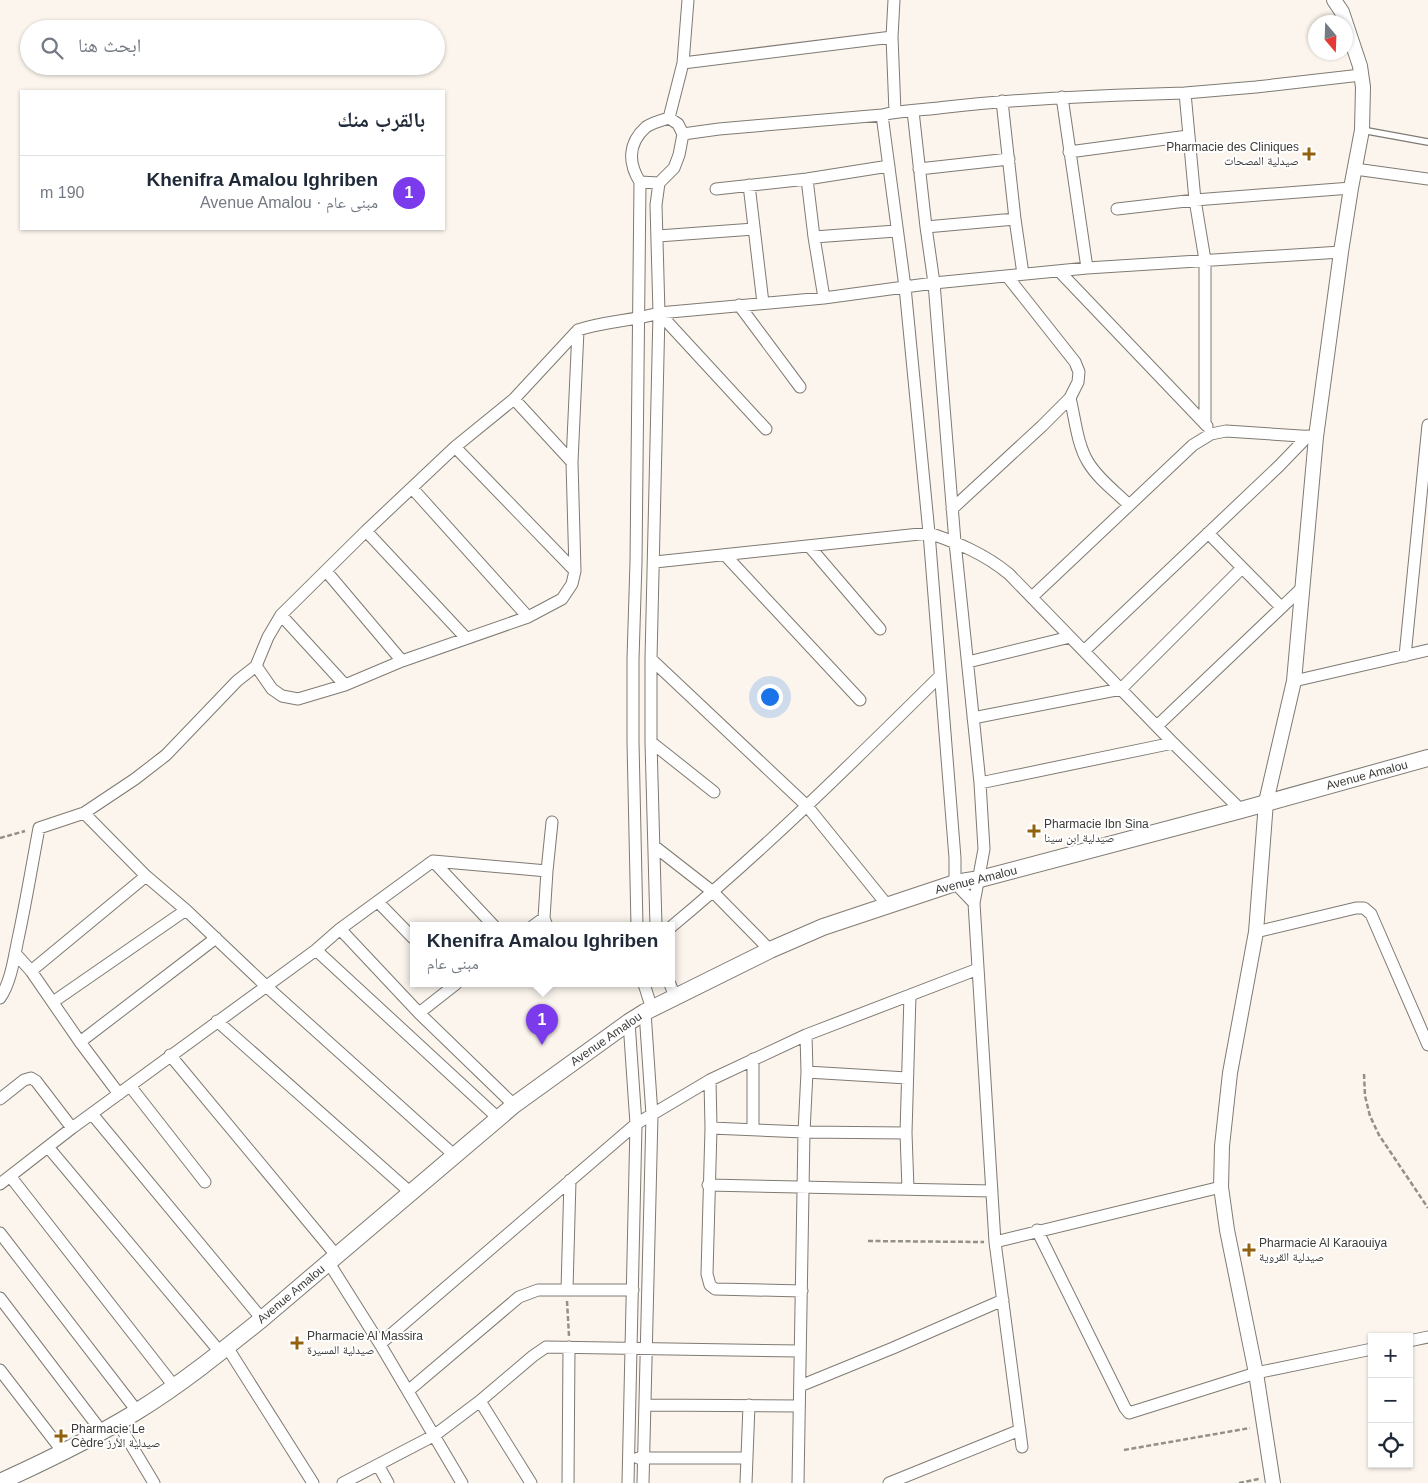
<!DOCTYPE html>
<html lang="ar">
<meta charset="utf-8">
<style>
:root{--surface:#fff;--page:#f2f2f3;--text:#1f2937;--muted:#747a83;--line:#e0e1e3;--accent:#7c3aed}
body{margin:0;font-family:Arial,"Noto Naskh Arabic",sans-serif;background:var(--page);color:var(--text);direction:rtl}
.controls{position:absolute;right:15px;bottom:15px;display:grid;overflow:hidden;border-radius:0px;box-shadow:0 1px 4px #0004}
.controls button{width:45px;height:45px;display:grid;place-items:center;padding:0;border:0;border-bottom:1px solid var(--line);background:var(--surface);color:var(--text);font:25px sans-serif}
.compass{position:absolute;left:1308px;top:15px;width:45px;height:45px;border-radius:50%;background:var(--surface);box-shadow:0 1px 4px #0004;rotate:161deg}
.you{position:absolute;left:769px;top:696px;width:18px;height:18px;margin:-12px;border:4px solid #fff;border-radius:50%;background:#1a73e8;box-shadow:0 0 0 8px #1a73e833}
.badge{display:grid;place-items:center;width:32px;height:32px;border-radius:50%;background:var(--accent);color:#fff;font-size:16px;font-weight:700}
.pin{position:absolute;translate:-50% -41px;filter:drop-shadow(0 1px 2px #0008)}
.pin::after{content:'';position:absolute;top:26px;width:18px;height:15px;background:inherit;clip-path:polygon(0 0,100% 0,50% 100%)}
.popup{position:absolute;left:410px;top:922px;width:265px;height:65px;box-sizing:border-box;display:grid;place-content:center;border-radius:0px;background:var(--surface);filter:drop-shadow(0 1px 4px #0005);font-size:16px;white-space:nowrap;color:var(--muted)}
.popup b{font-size:19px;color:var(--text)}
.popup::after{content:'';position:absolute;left:50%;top:100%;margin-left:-10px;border:10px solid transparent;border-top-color:var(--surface)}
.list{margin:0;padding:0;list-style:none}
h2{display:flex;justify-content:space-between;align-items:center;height:65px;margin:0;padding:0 20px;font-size:21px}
h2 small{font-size:16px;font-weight:400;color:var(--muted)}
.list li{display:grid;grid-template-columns:32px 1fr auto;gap:15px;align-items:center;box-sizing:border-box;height:75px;padding:0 20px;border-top:1px solid var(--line)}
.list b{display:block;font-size:19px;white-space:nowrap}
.list p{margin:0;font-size:16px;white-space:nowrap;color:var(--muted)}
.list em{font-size:16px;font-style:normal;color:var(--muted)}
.icon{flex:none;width:28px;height:28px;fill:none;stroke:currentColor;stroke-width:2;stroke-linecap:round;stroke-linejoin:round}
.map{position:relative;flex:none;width:1428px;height:1483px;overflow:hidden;direction:ltr}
.search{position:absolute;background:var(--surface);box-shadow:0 1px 4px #0004;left:20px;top:20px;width:425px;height:55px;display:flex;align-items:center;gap:12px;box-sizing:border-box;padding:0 18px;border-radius:28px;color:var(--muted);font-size:19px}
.panel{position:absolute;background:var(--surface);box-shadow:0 1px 4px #0004;left:20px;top:90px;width:425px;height:140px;border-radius:0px;direction:rtl}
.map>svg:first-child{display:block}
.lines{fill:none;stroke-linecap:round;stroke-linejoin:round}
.service-casing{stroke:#7f7a73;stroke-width:8}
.minor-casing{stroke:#7f7a73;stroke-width:13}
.tertiary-casing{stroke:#7f7a73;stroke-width:16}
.secondary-casing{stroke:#7f7a73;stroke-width:18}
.path{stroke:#93908a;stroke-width:2.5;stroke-dasharray:5 2.5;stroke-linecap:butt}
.service{stroke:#fff;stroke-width:5.5}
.minor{stroke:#fff;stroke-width:11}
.tertiary{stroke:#fff;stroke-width:14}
.secondary{stroke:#fff;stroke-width:16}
.poi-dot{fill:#91610d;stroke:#fff;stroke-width:2}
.labels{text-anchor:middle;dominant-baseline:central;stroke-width:4;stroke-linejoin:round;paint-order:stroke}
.poi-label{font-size:12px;fill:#3d3b38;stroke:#fff;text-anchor:start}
.street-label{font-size:12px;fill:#3d3b38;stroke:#fff}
</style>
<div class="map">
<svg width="1428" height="1483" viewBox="0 0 1428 1483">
<rect width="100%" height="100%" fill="#fbf5ed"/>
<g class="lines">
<defs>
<path id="service" d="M1362,130L1428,142"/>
<path id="minor" d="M894,0L892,37L895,112
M683,63L892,37
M1185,93L1256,87L1361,75
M1062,97L1087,268
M1002,101L1015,219L1023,274
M913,111L926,227L934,283L955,542L980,783L984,849L974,903L995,1242L1022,1447
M882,115L905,287L929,533L955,858V883L974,903
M669,118L683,63L688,0
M683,134L719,129L882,115C903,110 926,110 947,107C1026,98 1105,95 1185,93L1195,200L1205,260V424
M1069,152L1188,136
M919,169L1009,159
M1355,169L1428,179
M807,179L814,237L824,298
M640,182L659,183L674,168L679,155L683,134L678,124L669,118
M749,185L763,303
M716,189L807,179L889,166
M1117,209L1195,200L1351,188
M926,227L1015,219
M658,236L754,229
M814,237L896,231
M1059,271L1207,426
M739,305L800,387
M659,313L766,429
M1070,398C1075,418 1077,444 1088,462C1098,479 1115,491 1129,505
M514,399L572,462
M455,447L575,571
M412,488L528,617
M952,509L1042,426L1070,398L1078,382L1079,372L1075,362L1007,276
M366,531L466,638
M1208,533L1281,607
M809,546L880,629
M725,555L860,700
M655,562L929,533C958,543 985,554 1009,574L1173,743L1241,810
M326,571L402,661
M1032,597L1193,445L1211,434L1226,431L1316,437
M281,615L345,685
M1084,651L1279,466L1308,436
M1405,656L1428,425
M651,659L807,806L888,906
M968,662L1070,637
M256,666L272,689L282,696L298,699L345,685L402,661L528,617L562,599L572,584L575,571L572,462L578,330
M1294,681L1428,650
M973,718L1121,689L1242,568
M1157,726L1303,587
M651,742L714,792
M980,783L1173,743
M84,813L146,876L186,910L266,986L454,1155
M654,846L713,892L770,950
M433,861L494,926
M378,902L413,938
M533,926L544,918
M547,926L544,918L547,871L552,822
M637,926L633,742V659L636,562L640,182C628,163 628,143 646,127C652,123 662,120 669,118
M656,926L651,742V659L659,313L656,205L659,183
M671,927C765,849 852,763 939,677
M340,929L419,1013L514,1105
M1256,932L1356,908H1364L1371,914L1428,1045
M316,950L498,1118
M15,953L31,971L80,1042L119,1094
M31,971L146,876
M644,984L652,1009
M670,984L675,997
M0,998C11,982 14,958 18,939C26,902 32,865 39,828L84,813L135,779L166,755L237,681L256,666L268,637L281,615L366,531L455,447L514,399L578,330C605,321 632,321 659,313L824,298L934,283L1087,268L1341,252
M53,1002L186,910
M419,1013L456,984
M217,1021L411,1193
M80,1042L216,938
M170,1055L336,1255
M753,1059V1129
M807,1072L907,1078
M710,1080L711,1128L707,1274L710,1285L715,1289L802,1291
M130,1086L205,1182
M0,1099L24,1080L31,1078L36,1081L72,1128
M92,1114L262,1319
M711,1128L804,1132L906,1133
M48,1147L220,1352
M10,1176L174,1386
M0,1184L72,1128L316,950L340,929L433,861L547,871
M708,1185L992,1191
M908,1189L906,1133L910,995
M1037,1230L1125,1408L1129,1413L1256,1373L1372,1349
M0,1233L137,1411
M995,1242L1221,1187
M329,1263L380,1344L462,1483
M567,1290L570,1180
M0,1298L102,1432
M1409,1341L1428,1337
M380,1344L636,1124L710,1080L806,1035L978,969
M227,1347L313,1483
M0,1370L63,1452
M800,1386L893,1348L1003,1300
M408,1391L519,1297L538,1290H633
M480,1401L531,1483
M645,1405L799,1406
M118,1423L154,1483
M638,1458H747
M378,1465L388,1483
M343,1483L435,1435L480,1401L533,1356L546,1347L800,1351
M568,1483L569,1347
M628,1483L636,1124L629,1022
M643,1483L652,1115L645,1012
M746,1483L749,1405
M798,1483L804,1132L807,1072L806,1035
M889,1483L1020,1430"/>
<path id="tertiary" d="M1273,1483L1256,1373L1227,1230L1221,1187L1222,1146L1230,1073L1256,932L1266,802L1294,681L1316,437L1341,252L1351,188L1362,130L1363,87L1360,66L1342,12L1334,0"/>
<path id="secondary" d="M0,1482C46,1461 92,1439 136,1412C180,1385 221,1352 262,1319L514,1105L629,1022L645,1012L770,950L823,927L955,883L980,879L1241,810L1428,758"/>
</defs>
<!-- service casing -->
<use href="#service" class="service-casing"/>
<!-- minor casing -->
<use href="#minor" class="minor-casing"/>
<!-- tertiary casing -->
<use href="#tertiary" class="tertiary-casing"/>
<!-- secondary casing -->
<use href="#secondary" class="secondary-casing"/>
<!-- path -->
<path class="path" d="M0,838L25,831
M1364,1074L1365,1096L1370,1116L1379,1135L1428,1208
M868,1241L984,1242
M567,1301L569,1336
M1124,1450L1250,1428
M1239,1483L1259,1479"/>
<!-- service -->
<use href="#service" class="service"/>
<!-- minor -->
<use href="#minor" class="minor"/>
<!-- tertiary -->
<use href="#tertiary" class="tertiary"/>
<!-- secondary -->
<use href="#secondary" class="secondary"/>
</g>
<!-- markers -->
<g class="poi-dot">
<path d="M1306.5 146.5h5v5h5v5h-5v5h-5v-5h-5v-5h5z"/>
<path d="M1031.5 823.5h5v5h5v5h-5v5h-5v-5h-5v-5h5z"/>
<path d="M1246.5 1242.5h5v5h5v5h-5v5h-5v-5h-5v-5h5z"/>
<path d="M294.5 1335.5h5v5h5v5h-5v5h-5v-5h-5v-5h5z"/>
<path d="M58.5 1428.5h5v5h5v5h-5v5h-5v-5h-5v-5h5z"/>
</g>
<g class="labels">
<!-- poi labels -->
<g class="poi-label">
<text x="1299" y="147" text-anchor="end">Pharmacie des Cliniques<tspan x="1299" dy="14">صيدلية المصحات</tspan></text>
<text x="1044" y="824">Pharmacie Ibn Sina<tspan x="1044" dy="14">صيدلية ابن سينا</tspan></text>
<text x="1259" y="1243">Pharmacie Al Karaouiya<tspan x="1259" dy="14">صيدلية القروية</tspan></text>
<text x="307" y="1336">Pharmacie Al Massira<tspan x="307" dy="14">صيدلية المسيرة</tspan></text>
<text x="71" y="1429">Pharmacie Le<tspan x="71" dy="14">Cèdre صيدلية الأرز</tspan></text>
</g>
<!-- street labels -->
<g class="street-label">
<text transform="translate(1367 775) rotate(-15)">Avenue Amalou</text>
<text transform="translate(976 880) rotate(-14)">Avenue Amalou</text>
<text transform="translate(606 1039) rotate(-35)">Avenue Amalou</text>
<text transform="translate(291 1294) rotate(-40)">Avenue Amalou</text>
</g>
</g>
</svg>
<div class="controls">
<button>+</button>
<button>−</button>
<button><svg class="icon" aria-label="locate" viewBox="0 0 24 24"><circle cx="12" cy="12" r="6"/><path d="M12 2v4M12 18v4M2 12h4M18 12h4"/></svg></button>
</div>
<svg class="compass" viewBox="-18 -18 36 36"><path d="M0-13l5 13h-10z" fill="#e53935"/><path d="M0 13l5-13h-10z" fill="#747a83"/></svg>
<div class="you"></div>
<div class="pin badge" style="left:542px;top:1045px">1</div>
<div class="popup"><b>Khenifra Amalou Ighriben</b>مبنى عام</div>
<div class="search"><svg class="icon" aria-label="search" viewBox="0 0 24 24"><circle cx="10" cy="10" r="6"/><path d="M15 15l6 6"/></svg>ابحث هنا</div>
<section class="panel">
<h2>بالقرب منك<small></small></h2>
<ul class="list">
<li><span class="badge">1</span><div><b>Khenifra Amalou Ighriben</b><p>مبنى عام · Avenue Amalou</p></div><em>190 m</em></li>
</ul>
</section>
</div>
